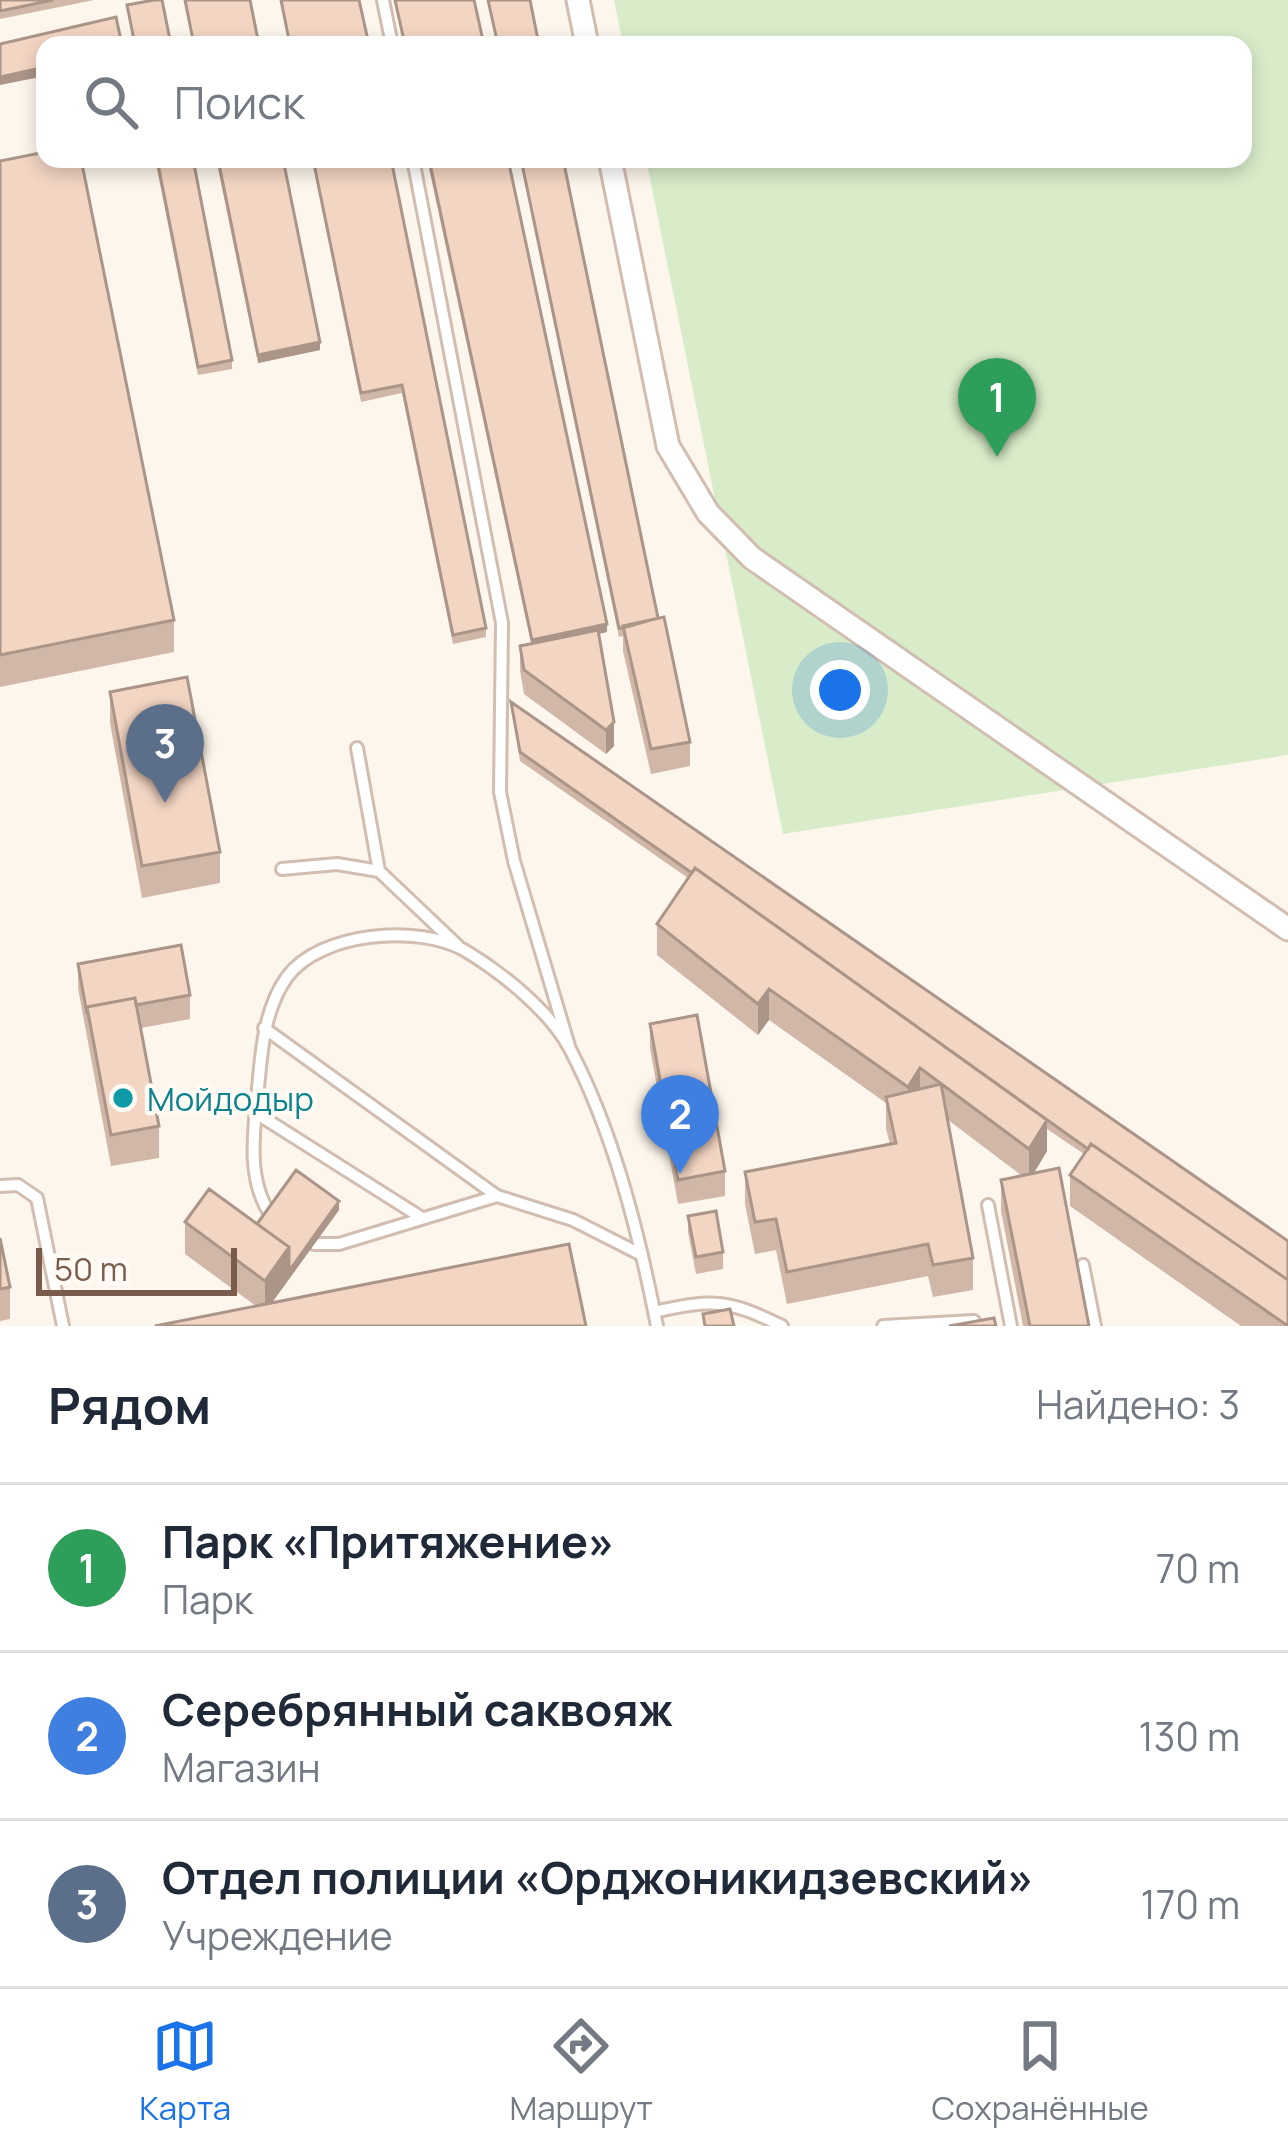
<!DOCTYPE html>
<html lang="ru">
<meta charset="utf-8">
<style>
:root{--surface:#fff;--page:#f6f6f7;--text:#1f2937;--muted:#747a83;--line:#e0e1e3;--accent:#1a73e8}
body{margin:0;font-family:Manrope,sans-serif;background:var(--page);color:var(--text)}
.scale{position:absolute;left:36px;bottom:30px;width:201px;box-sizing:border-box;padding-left:12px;border:6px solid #7a5c4d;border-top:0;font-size:33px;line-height:42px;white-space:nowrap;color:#7a5c4d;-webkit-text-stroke:9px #fffaf3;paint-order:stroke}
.you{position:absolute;left:840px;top:690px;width:42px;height:42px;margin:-30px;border:9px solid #fff;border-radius:50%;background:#1a73e8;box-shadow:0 0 0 18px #1a73e833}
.badge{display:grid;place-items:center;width:78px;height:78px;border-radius:50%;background:var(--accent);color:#fff;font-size:39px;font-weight:700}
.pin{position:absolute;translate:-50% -99px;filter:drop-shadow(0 3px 6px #0008)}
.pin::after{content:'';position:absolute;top:63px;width:42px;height:36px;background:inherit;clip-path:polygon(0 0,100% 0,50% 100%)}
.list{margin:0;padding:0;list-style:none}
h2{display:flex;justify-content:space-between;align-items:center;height:156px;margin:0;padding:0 48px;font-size:51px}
h2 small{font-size:39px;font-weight:400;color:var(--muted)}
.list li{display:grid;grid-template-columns:78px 1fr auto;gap:36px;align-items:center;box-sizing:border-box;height:168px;padding:0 48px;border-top:3px solid var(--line)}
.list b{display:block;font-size:45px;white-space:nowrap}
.list p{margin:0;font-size:39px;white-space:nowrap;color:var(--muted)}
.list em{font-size:39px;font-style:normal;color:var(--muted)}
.icon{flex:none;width:66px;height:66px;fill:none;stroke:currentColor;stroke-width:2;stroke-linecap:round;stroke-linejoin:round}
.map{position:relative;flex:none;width:1288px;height:1326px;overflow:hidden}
.search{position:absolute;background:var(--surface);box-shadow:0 6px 18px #0003;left:36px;right:36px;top:36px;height:132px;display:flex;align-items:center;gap:30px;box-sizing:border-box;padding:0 42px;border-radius:24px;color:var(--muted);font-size:45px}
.sheet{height:660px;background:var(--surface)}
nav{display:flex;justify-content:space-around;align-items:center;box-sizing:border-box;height:168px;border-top:3px solid var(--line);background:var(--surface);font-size:33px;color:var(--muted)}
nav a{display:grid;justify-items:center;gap:6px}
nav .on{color:var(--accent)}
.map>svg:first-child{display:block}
.green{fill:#d8ecc9}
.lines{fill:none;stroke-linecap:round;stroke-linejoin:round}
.service-casing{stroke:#d1beb0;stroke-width:16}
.minor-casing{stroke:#d1beb0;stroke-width:27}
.service{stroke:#fff;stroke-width:10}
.minor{stroke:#fff;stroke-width:21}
.wall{fill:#d1b7a8}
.shaded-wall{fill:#aa9588}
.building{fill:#f3d5c3;stroke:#aa9588;stroke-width:3}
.culture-dot{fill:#0f9aa8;stroke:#fffaf3;stroke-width:4.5}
.labels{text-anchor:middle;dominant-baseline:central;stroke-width:9;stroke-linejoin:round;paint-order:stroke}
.culture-label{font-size:33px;fill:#0d838f;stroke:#fffaf3;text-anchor:start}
</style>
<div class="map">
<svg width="1288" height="1326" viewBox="0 0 1288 1326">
<rect width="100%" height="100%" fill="#fdf6ec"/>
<!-- green -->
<path class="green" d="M614,0H1288V755L783,834L646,159H1243V45H623Z"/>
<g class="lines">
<defs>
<path id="service" d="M383,0L392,45
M413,159L502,623L500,792L514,861L569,1046
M357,748L379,871L458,946
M282,869L337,864L379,871
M264,1028L497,1196
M256,1113L422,1218
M0,1186L18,1185L37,1198L63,1326
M988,1205L1011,1326
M270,1214C248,1181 253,1137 257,1099C261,1059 262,1012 287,977C320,932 418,924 464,950C501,972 550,1011 570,1049C614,1133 639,1234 657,1326
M314,1244H339L497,1196L573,1220L642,1255
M1083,1265L1095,1326
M654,1312C713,1299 727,1299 782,1326
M883,1326L974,1321"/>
<path id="minor" d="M578,0L587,45
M610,159L668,446L708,513L752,558L1288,929"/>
</defs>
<!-- service casing -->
<use href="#service" class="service-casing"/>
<!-- minor casing -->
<use href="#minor" class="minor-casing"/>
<!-- service -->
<use href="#service" class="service"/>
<!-- minor -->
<use href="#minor" class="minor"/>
</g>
<!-- wall -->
<path class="wall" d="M0,0H94L0,19Z
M155,159H193L232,360V369L198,375Z
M216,159H283L320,350L258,363Z
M312,159H391L486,628V637L453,644L402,393L361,402Z
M427,159H508L607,632L599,634L614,746L606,754L524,694L520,670V646L531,643Z
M520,159H563L658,618L690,742V766L651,774L623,651V636L619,637Z
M0,161L174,620V652L0,687Z
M110,692L220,852V883L142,898L110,723Z
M511,702L1288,1241V1326H1241L1070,1206V1175L1084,1154L1047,1129V1151L1034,1173L1089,1326H1023L1001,1211V1180L1021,1175L948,1120L973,1258V1290L933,1297L928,1276L787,1304L776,1250L755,1254L745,1204V1172L890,1144L886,1129V1103L769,1020L758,1035L657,955V924L688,878L520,761Z
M78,964L190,995V1019L141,1028L159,1126V1158L111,1166L78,988Z
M650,1024L725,1171V1196L678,1204L650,1048Z
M339,1210L272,1303L256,1306L185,1254V1222L257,1224Z
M688,1216L723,1252V1269L696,1274L688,1232Z
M0,1238L10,1287V1319L0,1321Z"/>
<!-- shaded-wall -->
<path class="shaded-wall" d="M45,67V76L0,85V77Z
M320,342V350L258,363V355Z
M607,624V632L532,648V640Z
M614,722V746L606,754V730Z
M769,989V1020L758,1035V1004Z
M920,1068V1100L908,1118V1087Z
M1047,1120V1151L1029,1181V1149Z
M339,1201V1210L289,1279V1271Z
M289,1247V1279L265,1312V1281Z"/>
<!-- building -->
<path class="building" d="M0,0H53L0,11Z
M154,0H162L171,45H135L127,5Z
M185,0H250L259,45H194Z
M281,0H359L369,45H290Z
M395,0H474L484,45H405Z
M488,0H530L539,45H498Z
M116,17L122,45H45V67L0,77V44Z
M45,152V159H81L174,620L0,655V161Z
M157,159H193L232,360L198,367Z
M218,159H283L320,342L258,355Z
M313,159H391L486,628L453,635L402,385L361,393Z
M429,159H508L607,624L532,640Z
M521,159H563L658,618L623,628H619Z
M664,617L690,742L651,749L623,626Z
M598,630L614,722L606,730L524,670L520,646Z
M187,677L220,852L142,866L110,692Z
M511,702L1288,1241V1280L1091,1144L1088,1149L695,868L692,873L520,752Z
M695,868L1047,1120L1029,1149L920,1068L908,1087L769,989L758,1004L657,924Z
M181,945L190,995L136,1005L135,998L87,1007V1014L78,964Z
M135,998L159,1126L111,1135L87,1007Z
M697,1015L725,1171L678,1180L650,1024Z
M941,1084L973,1258L933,1265L928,1244L787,1272L776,1219L755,1222L745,1172L896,1143L886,1097Z
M1091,1144L1288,1280V1326L1070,1175Z
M1059,1168L1089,1326H1030L1001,1180Z
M296,1170L339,1201L289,1271V1247L257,1224Z
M209,1189L289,1247L265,1281L185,1222Z
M716,1211L723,1252L696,1257L688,1216Z
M0,1238L10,1287L0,1289Z
M569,1244L586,1326H155Z
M730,1309L734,1326H705L703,1314Z
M994,1318L996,1326H949Z"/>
<!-- markers -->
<circle class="culture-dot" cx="123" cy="1098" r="12"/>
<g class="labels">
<!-- culture labels -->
<g class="culture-label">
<text x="147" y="1098">Мойдодыр</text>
</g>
</g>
</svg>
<div class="scale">50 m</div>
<div class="you"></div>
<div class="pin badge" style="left:997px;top:457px;background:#2e9e5b">1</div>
<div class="pin badge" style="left:680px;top:1174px;background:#3f7fe0">2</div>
<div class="pin badge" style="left:165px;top:803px;background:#5c6f8a">3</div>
<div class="search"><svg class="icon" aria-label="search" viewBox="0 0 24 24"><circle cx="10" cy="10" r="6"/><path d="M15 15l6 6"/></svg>Поиск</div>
</div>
<section class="sheet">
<h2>Рядом<small>Найдено: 3</small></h2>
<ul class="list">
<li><span class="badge" style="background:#2e9e5b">1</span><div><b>Парк «Притяжение»</b><p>Парк</p></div><em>70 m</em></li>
<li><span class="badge" style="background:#3f7fe0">2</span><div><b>Серебрянный саквояж</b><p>Магазин</p></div><em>130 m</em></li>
<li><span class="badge" style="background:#5c6f8a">3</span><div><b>Отдел полиции «Орджоникидзевский»</b><p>Учреждение</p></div><em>170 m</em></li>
</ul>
</section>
<nav>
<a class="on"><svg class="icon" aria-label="map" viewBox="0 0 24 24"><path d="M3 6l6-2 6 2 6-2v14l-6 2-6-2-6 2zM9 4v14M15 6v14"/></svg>Карта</a>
<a><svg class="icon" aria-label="directions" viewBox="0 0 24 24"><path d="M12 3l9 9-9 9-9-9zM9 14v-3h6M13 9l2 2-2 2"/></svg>Маршрут</a>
<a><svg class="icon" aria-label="saved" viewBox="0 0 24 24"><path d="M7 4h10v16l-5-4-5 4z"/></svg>Сохранённые</a>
</nav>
